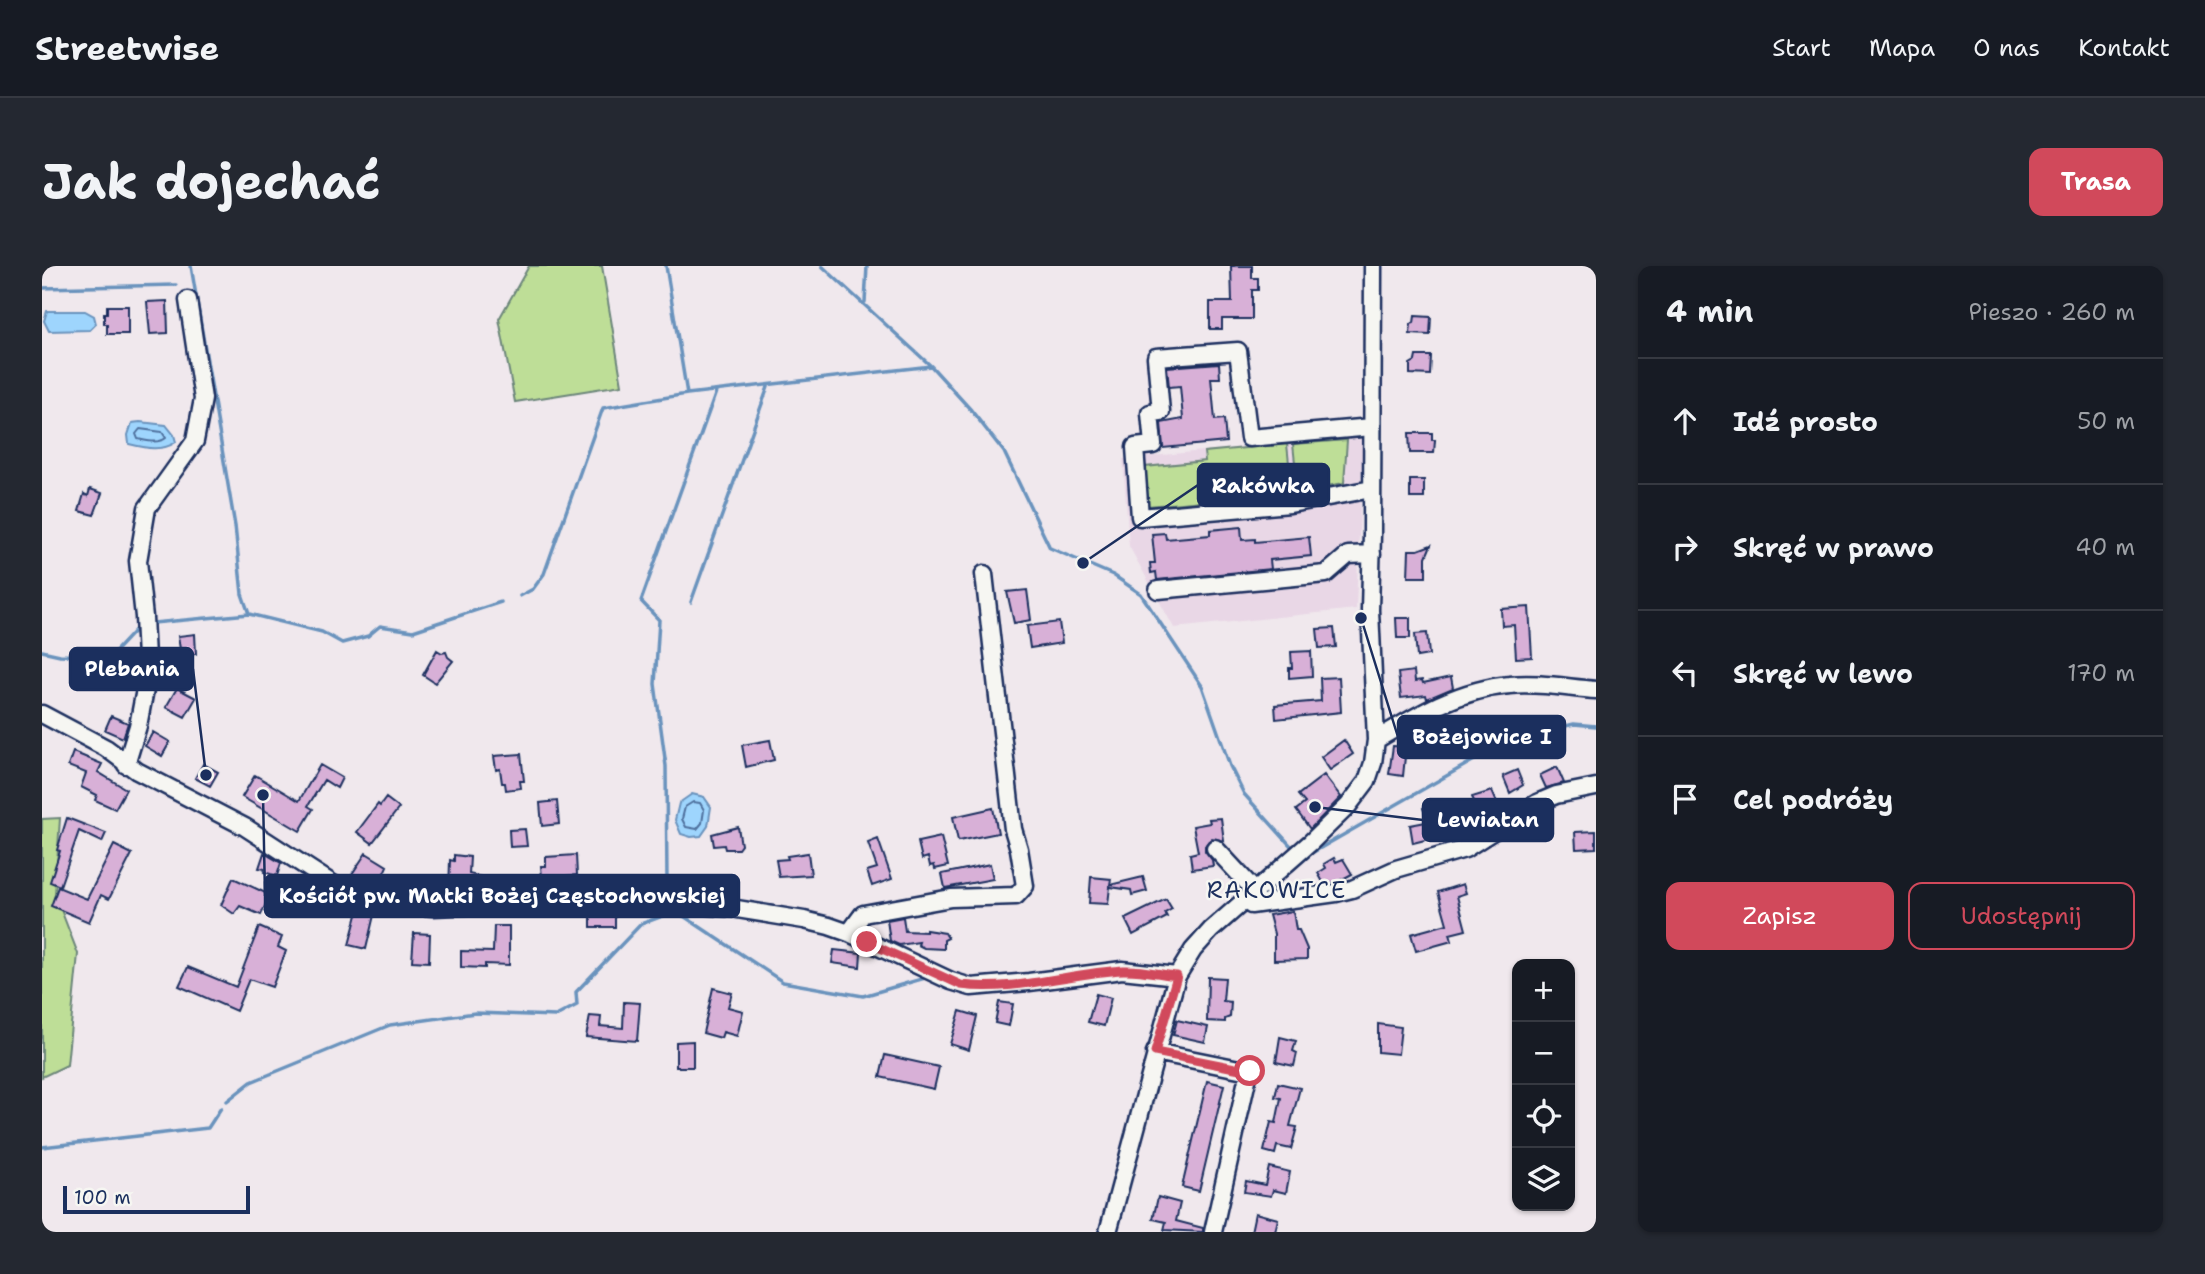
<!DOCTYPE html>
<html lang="pl">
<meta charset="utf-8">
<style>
:root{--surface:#171b24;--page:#242831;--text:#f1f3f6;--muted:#9ea1a6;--line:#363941;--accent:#d1495b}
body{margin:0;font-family:"Shantell Sans",sans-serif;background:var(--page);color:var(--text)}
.controls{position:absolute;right:21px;bottom:21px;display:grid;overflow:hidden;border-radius:14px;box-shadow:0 2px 5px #0004}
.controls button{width:63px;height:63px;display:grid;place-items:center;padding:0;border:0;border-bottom:2px solid var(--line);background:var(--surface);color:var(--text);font:35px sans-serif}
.scale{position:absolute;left:21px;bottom:18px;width:187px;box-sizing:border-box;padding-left:7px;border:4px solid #1b2f5e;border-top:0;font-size:19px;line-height:24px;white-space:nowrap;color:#1b2f5e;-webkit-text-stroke:5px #f6f6f2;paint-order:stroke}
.stop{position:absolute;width:21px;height:21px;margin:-16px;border:5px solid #d1495b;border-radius:50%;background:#fff}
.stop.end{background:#d1495b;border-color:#fff;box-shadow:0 2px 7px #0008}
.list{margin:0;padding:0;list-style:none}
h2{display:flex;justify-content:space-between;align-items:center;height:91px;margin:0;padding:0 28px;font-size:30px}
h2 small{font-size:23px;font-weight:400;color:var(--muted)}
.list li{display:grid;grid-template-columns:46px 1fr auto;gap:21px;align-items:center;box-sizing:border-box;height:126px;padding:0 28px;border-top:2px solid var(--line)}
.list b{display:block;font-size:26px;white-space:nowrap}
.list em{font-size:23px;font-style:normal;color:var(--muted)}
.actions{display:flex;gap:14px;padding:21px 28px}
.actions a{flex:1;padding:16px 0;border:2px solid var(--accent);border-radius:14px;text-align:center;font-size:24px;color:var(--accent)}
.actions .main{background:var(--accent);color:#fff}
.icon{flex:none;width:38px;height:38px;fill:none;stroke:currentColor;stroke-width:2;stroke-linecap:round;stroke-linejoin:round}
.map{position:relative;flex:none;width:1554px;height:966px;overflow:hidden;border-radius:14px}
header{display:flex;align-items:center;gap:42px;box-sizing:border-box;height:98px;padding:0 35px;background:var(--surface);border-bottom:2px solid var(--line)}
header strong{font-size:33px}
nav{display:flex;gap:38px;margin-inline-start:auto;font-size:24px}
.intro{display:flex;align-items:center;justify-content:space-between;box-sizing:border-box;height:168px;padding:0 42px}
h1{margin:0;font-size:49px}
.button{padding:18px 32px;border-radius:14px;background:var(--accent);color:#fff;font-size:24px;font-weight:700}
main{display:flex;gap:42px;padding:0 42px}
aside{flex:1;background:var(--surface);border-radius:14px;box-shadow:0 2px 5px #0004}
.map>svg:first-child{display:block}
.built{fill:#e9d7e6}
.green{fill:#bede97;stroke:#6c867a;stroke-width:2}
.water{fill:#9ed5fd;stroke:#6a93bd;stroke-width:2}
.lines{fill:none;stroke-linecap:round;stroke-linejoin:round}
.shore{stroke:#4f719e;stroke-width:2}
.stream{stroke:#6a93bd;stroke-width:3.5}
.building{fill:#d8b0d7;stroke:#1b2f5e;stroke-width:2}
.minor-casing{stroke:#1b2f5e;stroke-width:21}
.minor{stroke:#f6f6f2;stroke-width:16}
.route{stroke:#d1495b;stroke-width:9}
.labels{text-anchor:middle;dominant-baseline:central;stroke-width:5;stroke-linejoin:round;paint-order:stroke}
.quarter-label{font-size:23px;letter-spacing:2px;fill:#1b2f5e;stroke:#f6f6f2}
.leader{fill:none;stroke:#1b2f5e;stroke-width:2.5}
.callout-dot{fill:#1b2f5e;stroke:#f6f6f2;stroke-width:2.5}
.callout{fill:#1b2f5e;stroke:#1b2f5e;stroke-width:2.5}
.callout-label{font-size:21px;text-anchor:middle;font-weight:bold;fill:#fff}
</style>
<header>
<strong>Streetwise</strong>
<nav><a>Start</a><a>Mapa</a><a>O nas</a><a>Kontakt</a></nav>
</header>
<div class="intro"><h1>Jak dojechać</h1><a class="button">Trasa</a></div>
<main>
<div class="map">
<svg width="1554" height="966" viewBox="0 0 1554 966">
<rect width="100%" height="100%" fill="#f0e8ed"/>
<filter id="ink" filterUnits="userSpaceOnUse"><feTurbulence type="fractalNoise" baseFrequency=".0143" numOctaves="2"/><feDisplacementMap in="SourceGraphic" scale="14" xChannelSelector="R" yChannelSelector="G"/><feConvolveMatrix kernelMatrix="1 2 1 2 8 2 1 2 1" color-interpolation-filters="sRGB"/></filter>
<g filter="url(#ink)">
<!-- built -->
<path class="built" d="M1321,169L1314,343L1132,362L1087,280L1081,193Z"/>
<!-- green -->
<path class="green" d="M487,0H560L580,119L473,136L457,53Z
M1305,174L1302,217L1256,225L1251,178Z
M1245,178L1250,227L1106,240L1103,201L1163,195L1162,186Z
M18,552L13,628L36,688L25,799L0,811V553Z"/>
<!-- water -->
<path class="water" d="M5,45H43L52,50L54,58L48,64L7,65L2,55Z
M98,156L124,159L132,169L134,176C120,186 103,182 87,178L86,169L90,157Z
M650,528L662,531L669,541L666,560L659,570L649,571L639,568L633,554L637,537Z"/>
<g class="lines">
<!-- shore -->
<path class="shore" d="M98,163L120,166L124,172C116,178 104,175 96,173L94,168Z
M651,536L658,537L662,544L660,557L655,563L644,561L640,553L643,541Z"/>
<!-- stream -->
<path class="stream" d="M149,0L193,260L200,328L207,348L280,366L300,377L326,370L338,360L371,365L459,336
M624,0L645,128
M780,0L889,100L929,144L962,186L1008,282L1071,309L1099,328L1160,420L1188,500L1202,528L1249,580
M0,22L134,19
M823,36L825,0
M478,330L491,323L502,308L561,142L645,128L889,100
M649,336L726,121
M111,357L207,348
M0,385L18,389L68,391L96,361
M1268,588L1469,473L1532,458L1554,460
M631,629L625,615L624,500L613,418L617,354L599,335L674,126
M185,835L209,816L348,759L433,747L514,750L535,739L534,726L599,658L634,645L741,716L821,730L883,712
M0,881L166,862L179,842"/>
</g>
<!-- building -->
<path class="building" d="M1189,0H1210V12H1216V24H1210V53H1180V63H1168V36H1190Z
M125,35L126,67L108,68L105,36Z
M65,40H86V68H65V58H62V47H65Z
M1373,50L1389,51L1388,69L1368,68L1369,58L1372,57Z
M1374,90H1389L1388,109L1368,108V98L1373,95Z
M1177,97L1178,112H1169L1173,154L1182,153L1184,176L1121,182L1119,157L1141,153L1138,120L1127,121L1125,101Z
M1367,167H1390V174H1393L1392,187H1368Z
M1368,214H1382V232H1368Z
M48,223L60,227L52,249L37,245L42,228L46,230Z
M1199,261L1200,274L1213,273V276L1267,271L1269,290L1228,294L1229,303L1115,314L1114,306L1109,307L1108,297H1113L1110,268L1123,267L1124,273L1168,269V264Z
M1389,279L1384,291V311H1366L1367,284H1376Z
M985,324L989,354L972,357L965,326Z
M1487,341L1490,391L1474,392L1472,359L1460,360L1459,343Z
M1354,352H1368V372H1355Z
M1017,356L1020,377L988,382L985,360Z
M1292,362L1294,381L1277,382L1275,363Z
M1385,367L1387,389L1375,391L1373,368Z
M153,368L154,388L139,390L136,370Z
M395,384L400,387L404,386L406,391L411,395L393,417L381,409Z
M1269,385L1270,410L1247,412V402H1250L1249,386Z
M1372,405L1373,415L1380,414L1381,417L1409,411L1411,422L1385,433L1384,429L1359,432L1356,407Z
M1297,411L1299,446L1234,453L1233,439L1279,435L1278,412Z
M135,422L154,432L143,451L124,441Z
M69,450L86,457L81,472L63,464Z
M111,466L128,476L120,490L103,480Z
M728,474L732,494L704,501L700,479Z
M1302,474L1311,488L1288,504L1279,491Z
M1351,480L1364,481L1361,510L1347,508Z
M31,486L60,498L56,506L84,523L73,543L53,534L55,529L39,521L44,507L26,500Z
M479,488L482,515H478L479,522L464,524L463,517H460L458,503L454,504L452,490Z
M161,498L176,506L168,520L153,512Z
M278,499L300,512L295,522L282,514L266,540L271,543L258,565L200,531L213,509L257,535Z
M1515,501L1522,517L1504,522L1498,509Z
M1475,504L1481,519L1468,527L1461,510Z
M1282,509L1299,531L1268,563L1254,544L1263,537L1256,529Z
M1450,525L1456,539L1438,547L1430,531Z
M344,532L357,542L330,577L315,566L336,538L338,540Z
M1400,534L1406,554L1419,549L1424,566L1409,571L1404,557L1388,562L1381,542Z
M515,535L517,558L500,560L498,537Z
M951,542L956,567L916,575L911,551Z
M25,552L64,567L60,576L37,565L18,620L8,616L18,585L15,584Z
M1179,552L1182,575L1170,572L1163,580V585L1170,594L1171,600L1150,603L1148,588L1156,586L1151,560L1168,557L1167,553Z
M1384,556L1387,573L1371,577L1368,559Z
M696,561L699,579L696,583H683L682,579L672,580L670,568Z
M483,563L485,580L468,581L467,564Z
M1554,565V582L1534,583L1533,566Z
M899,571L906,600L893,603L892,599L888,600L886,591L880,593L876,576Z
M836,573L850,613L830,620L825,605L835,602L826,577Z
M72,579L90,588L67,633L59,629L47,656L9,640L16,621L45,633Z
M222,587L239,597L235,610L222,606L223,603L217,602Z
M324,587L345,600L337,618L322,609L319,614L310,608Z
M766,587L769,609L737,611L734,594L746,593L745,590Z
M412,589L428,591L427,608L439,611L438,627L407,625L408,594L412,595Z
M534,589L535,609L500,612L499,600H504V591Z
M1292,592L1294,596L1301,593L1310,608L1295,616L1282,618L1276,607L1284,602L1282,598Z
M948,598L951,613L903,622L900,608Z
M1049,611L1069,613L1068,619L1101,611L1105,625L1090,629L1089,624L1068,621L1066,638L1047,637Z
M191,612L228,629L219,649L198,640L192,648L179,639Z
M1421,618L1424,627L1415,630L1424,664L1408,668L1410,675L1374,685L1369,668L1405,658L1396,626Z
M1124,633L1130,643L1123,647L1125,651L1091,669L1083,653Z
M316,645L332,649L324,683L307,679Z
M1251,645L1254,664H1257L1265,683V693L1232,694V668L1227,649Z
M549,648H573V661H549Z
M861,651L863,665L884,666V664L903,667L906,672L902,674V683L882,682L876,679L877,676L857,679L848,675L845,654Z
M452,660H467V699L443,698V702L419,701V685L451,686Z
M217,661L240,671L236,681L244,685L230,721L207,713L194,745L137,720L146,701L194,721Z
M372,667L388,668L387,696L370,695Z
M792,684L819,687L818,701L790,697Z
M1166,711L1183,712L1181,735L1189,736L1188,751L1183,753V756L1165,755Z
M671,722L690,727L686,741L701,745L695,770L681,766L679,772L661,767Z
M1054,728L1069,732L1062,760L1046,756Z
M582,736L598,737L595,775L544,771L548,750L559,751L558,760L581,762Z
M957,736L971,738L967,760L953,757Z
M918,745L935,750L927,784L908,778Z
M1135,754L1166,761L1163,776L1131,769Z
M1336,758L1359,761L1356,788L1336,786Z
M1238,771L1254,775L1251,785L1255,787L1252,800L1234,796Z
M651,775V801H634V776Z
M843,789L897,801L892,823L838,811Z
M1165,815L1182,819L1157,925L1140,921Z
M1236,817L1258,822L1248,860L1255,861L1249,883L1235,880L1233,888L1222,885L1229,856L1234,857L1239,832L1233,831Z
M1227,901L1248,906L1244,927L1231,924L1229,930L1202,926L1204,915L1223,919Z
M1116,931L1138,937L1134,955L1161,962V966L1122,964L1124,956L1111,953Z
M1213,947L1236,953L1233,966H1209Z"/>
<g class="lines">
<defs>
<path id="minor" d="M1330,161L1207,172L1196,85L1114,91L1119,146L1108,147L1111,179L1093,181L1098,251L1248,238L1330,223
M1116,324L1284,308L1306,289L1330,288
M0,448L64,482L95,505L203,561L297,622L335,636L391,641L490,637H640L689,642L762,654L787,660L807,667L909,715L929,721L987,716L1080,704L1135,710
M1334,474C1375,449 1418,423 1468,419C1496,416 1526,422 1554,424
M84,499L96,460L105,413L102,351L96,295L105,242L153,175L161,133L146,34
M1173,582L1213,625
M1202,634L1209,639L1294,627L1310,623L1354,603L1423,583L1495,537L1514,529L1554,521
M807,667L821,648L909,632L974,630L983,620L977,583L971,563L942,308
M1113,786L1207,805L1171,966
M1066,966L1135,710L1151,684L1169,664L1268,577L1306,540L1325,515L1331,497L1334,474L1328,344L1330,268L1331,0"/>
</defs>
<!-- minor casing -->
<use href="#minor" class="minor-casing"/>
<!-- minor -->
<use href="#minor" class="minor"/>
</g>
</g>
<g class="lines" filter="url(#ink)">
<!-- route -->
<path class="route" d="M825,676L919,719C973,726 1027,707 1081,704C1098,703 1117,708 1135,710L1113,786L1208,805"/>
</g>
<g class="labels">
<!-- quarter labels -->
<g class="quarter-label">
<text x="1235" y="624">RAKOWICE</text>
</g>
</g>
<!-- callouts -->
<path class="leader" d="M1041 297L1156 219M164 509L151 403M1319 352L1356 471M1273 541L1381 554M221 529L223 630"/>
<g class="callout-dot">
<circle cx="1041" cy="297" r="7"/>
<circle cx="164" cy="509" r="7"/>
<circle cx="1319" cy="352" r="7"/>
<circle cx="1273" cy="541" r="7"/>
<circle cx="221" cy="529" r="7"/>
</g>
<g class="callout">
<rect x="1156" y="198" width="131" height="42" rx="7"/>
<rect x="28" y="382" width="123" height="42" rx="7"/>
<rect x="1356" y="450" width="167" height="42" rx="7"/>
<rect x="1381" y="533" width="130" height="42" rx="7"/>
<rect x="223" y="609" width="474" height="42" rx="7"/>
</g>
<g class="callout-label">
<text x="1221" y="227">Rakówka</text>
<text x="90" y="410">Plebania</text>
<text x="1440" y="478">Bożejowice I</text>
<text x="1446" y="561">Lewiatan</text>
<text x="460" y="637">Kościół pw. Matki Bożej Częstochowskiej</text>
</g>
</svg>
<div class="controls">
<button>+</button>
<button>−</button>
<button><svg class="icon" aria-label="locate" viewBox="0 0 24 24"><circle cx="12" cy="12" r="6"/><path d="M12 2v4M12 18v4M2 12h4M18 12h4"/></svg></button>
<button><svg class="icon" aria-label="layers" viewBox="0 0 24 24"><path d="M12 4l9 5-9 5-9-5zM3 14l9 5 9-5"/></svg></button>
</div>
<div class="scale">100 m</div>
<div class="stop" style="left:1208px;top:805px"></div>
<div class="stop end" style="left:825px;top:676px"></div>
</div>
<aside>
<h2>4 min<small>Pieszo · 260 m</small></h2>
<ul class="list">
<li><svg class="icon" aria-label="ahead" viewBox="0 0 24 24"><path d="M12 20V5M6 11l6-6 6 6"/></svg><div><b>Idź prosto</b></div><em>50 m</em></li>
<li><svg class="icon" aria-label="right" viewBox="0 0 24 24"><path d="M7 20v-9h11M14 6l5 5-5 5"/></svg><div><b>Skręć w prawo</b></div><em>40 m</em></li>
<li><svg class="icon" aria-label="left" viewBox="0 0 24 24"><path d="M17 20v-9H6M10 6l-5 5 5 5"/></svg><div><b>Skręć w lewo</b></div><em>170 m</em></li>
<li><svg class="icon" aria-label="arrive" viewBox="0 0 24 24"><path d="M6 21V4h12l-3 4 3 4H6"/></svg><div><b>Cel podróży</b></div></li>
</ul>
<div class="actions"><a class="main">Zapisz</a><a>Udostępnij</a></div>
</aside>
</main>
